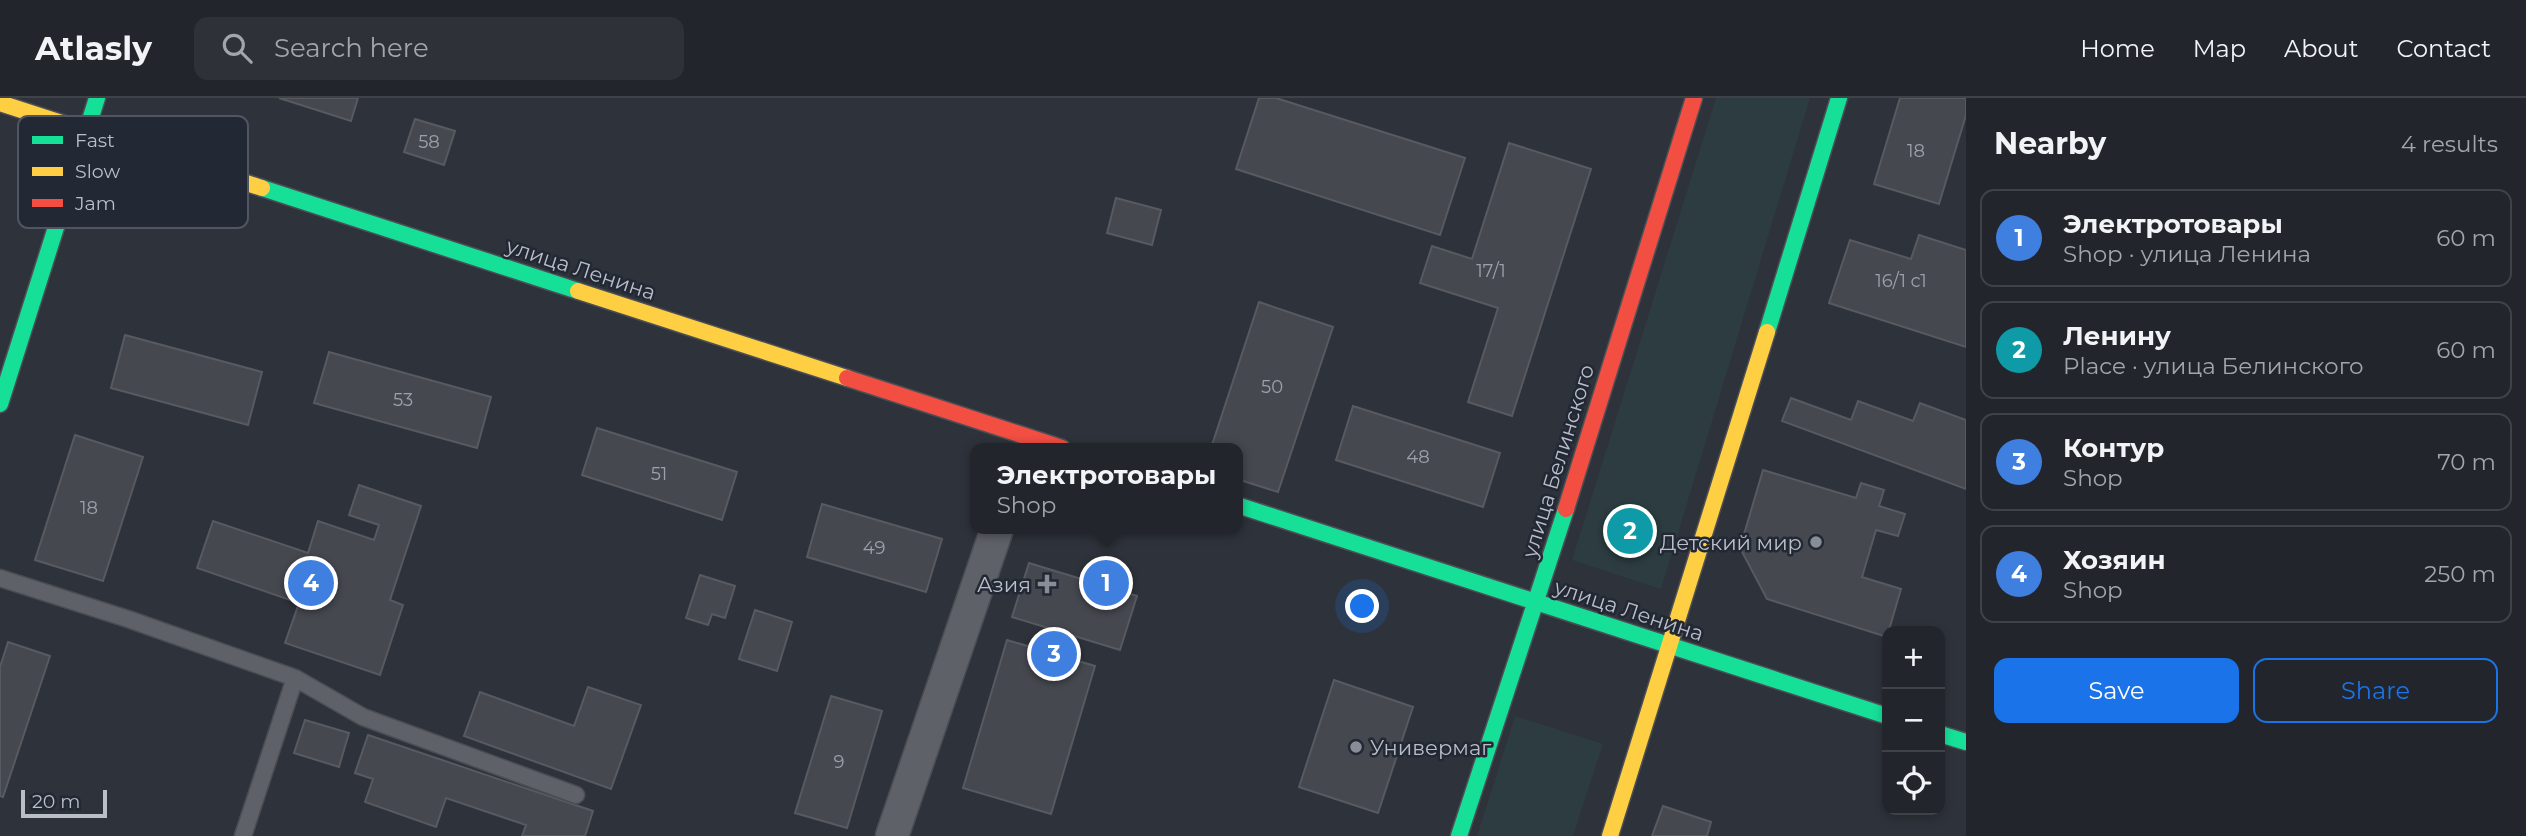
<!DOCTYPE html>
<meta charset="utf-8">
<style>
:root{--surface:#22262c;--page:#2e3238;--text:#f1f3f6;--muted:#a2a5a9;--line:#3f4348;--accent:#1a73e8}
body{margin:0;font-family:Montserrat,sans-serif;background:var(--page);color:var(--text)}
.controls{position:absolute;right:21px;bottom:21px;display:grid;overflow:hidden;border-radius:14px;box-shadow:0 4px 10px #0003}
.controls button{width:63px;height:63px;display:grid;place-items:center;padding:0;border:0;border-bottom:2px solid var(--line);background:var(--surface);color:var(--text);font:35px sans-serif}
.scale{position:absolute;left:21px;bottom:18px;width:86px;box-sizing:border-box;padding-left:7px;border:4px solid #babec9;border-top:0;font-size:19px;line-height:24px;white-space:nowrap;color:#babec9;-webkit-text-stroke:5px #222834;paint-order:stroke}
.you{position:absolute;left:1363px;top:509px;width:24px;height:24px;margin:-18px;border:5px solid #fff;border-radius:50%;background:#1a73e8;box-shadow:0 0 0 10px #1a73e833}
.badge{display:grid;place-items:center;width:46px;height:46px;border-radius:50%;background:var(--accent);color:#fff;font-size:23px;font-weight:700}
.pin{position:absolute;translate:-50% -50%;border:4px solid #fff;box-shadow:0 2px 7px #0006}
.popup{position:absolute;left:970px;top:345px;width:273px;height:91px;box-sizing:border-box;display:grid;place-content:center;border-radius:14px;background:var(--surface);filter:drop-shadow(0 2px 5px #0005);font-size:23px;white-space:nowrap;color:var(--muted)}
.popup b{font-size:26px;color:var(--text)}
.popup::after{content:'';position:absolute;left:50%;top:100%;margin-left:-14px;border:14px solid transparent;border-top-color:var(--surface)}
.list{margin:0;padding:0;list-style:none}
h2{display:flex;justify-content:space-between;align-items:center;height:91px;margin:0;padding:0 28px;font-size:30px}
h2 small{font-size:23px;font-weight:400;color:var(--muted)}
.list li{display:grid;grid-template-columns:46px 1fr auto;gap:21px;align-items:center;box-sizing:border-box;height:98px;margin:0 14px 14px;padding:0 14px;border:2px solid var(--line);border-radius:14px}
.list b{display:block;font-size:26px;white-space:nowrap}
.list p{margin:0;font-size:23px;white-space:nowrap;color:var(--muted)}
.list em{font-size:23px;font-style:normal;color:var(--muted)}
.actions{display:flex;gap:14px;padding:21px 28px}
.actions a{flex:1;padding:16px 0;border:2px solid var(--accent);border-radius:14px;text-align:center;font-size:24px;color:var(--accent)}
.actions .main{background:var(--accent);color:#fff}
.icon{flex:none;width:38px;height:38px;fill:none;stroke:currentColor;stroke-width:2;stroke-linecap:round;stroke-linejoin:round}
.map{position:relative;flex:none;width:1966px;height:738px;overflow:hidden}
header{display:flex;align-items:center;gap:42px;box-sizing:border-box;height:98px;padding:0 35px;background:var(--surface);border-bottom:2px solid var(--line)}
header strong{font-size:33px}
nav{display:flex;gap:38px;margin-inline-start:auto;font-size:24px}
.search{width:490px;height:63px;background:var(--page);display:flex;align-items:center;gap:18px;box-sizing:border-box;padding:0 24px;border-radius:14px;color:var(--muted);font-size:26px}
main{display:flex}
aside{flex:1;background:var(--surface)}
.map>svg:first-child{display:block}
.green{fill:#2c3c40}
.building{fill:#45484f;stroke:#575a61;stroke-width:2}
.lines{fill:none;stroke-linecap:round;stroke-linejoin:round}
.lane-casing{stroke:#4a4d53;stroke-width:19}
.street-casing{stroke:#4a4d53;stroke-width:35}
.fast-casing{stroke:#4c4f56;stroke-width:19}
.slow-casing{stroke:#4c4f56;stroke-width:19}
.jam-casing{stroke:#4c4f56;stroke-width:19}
.lane{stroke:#5e6168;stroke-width:16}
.street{stroke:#5e6168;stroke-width:32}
.fast{stroke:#16e098;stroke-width:16}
.slow{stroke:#ffcf43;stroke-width:16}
.jam{stroke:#f24e42;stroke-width:16}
.poi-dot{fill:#898d97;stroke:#222834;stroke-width:2.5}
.labels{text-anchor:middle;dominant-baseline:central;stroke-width:5;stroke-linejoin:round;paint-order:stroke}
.number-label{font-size:18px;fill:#9da0aa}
.street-label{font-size:21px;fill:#babec9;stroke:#222834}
.poi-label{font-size:21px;fill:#babec9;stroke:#222834;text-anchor:end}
.key{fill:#222834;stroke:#505561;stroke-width:2}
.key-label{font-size:19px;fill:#babec9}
</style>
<header>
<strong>Atlasly</strong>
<div class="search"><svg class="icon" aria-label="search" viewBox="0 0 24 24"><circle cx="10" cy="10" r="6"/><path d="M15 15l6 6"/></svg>Search here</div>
<nav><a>Home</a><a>Map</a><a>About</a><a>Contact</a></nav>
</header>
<main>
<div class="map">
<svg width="1966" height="738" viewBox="0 0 1966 738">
<rect width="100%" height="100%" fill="#2e323a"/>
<!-- green -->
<path class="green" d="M1716,0H1810L1661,491L1572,462Z
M1515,618L1603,646L1573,738H1477Z"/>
<!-- building -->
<path class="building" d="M279,0H358L351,23Z
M1259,0H1276L1465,60L1440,137L1236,71Z
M1900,0H1966V17L1939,106L1874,86Z
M415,21L455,33L444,67L404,54Z
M1509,45L1591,71L1512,318L1468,304L1498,210L1420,185L1432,148L1472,161Z
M1116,100L1161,112L1152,147L1107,135Z
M1919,137L1966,152V249L1829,205L1850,142L1911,161Z
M1259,204L1333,229L1278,394L1237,381V350H1211Z
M125,237L262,274L248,327L111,290Z
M329,254L491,299L477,350L314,305Z
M1791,300L1851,322L1858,303L1913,323L1920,305L1966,322V391L1782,323Z
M1353,308L1500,355L1483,409L1336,362Z
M597,330L737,374L722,422L582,377Z
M75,337L143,359L103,483L35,462Z
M1763,372L1856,400L1861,385L1884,392L1879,408L1905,416L1898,438L1876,432L1862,479L1901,491L1887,539L1767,501L1740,450Z
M359,387L421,408L390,502L403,507L380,577L285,545L299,505L197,470L213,423L308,455L318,423L374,442L379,427L349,417Z
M822,406L942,441L926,494L807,459Z
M1029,465L1137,498L1120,552L1012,519Z
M700,477L735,488L725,520L712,516L708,527L686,520Z
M755,512L792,524L777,573L739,561Z
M1007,542L1095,568L1051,716L963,690Z
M8,544L50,558L3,699L0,698V569Z
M1334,582L1413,609L1378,715L1299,689Z
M588,589L641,607L611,691L464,638L480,594L574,628Z
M831,598L882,613L847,730L795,715Z
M305,622L349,635L339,669L294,655Z
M368,637L593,713L585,738H522L526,727L446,700L436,729L365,704L373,681L355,675Z
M1663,708L1711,724L1707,738H1652Z"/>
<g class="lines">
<defs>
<path id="lane" d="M0,480L128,521L295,580L363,619L576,697
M243,738L295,580"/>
<path id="street" d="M892,738L997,431"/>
<path id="fast" d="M262,90L578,193
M1767,234L1839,0
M0,306L97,0
M1237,407L1887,618
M1940,636L1966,644
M1459,738L1566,411"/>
<path id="slow" d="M0,5L262,90
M578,193L847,280
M1610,738L1767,234"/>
<path id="jam" d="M847,280L1062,350
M1566,411L1694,0"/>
</defs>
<!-- lane casing -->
<use href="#lane" class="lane-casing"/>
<!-- street casing -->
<use href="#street" class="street-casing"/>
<!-- fast casing -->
<use href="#fast" class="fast-casing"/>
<!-- slow casing -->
<use href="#slow" class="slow-casing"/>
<!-- jam casing -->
<use href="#jam" class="jam-casing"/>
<!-- lane -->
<use href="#lane" class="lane"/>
<!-- street -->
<use href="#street" class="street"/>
<!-- fast -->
<use href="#fast" class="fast"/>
<!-- slow -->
<use href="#slow" class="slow"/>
<!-- jam -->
<use href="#jam" class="jam"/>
</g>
<!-- markers -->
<g class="poi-dot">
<circle cx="1816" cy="444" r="7"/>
<path d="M1043.5 475.5h7v7h7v7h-7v7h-7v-7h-7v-7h7z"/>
<circle cx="1356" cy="649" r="7"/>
</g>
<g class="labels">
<!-- number labels -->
<g class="number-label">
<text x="429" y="44">58</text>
<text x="1916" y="53">18</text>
<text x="1491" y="173">17/1</text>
<text x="1901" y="183">16/1 с1</text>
<text x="1272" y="289">50</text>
<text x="403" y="302">53</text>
<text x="1418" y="359">48</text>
<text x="659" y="376">51</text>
<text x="89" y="410">18</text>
<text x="874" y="450">49</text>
<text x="839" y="664">9</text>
</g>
<!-- street labels -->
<g class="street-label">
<text transform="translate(581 171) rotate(18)">улица Ленина</text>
<text transform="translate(1558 363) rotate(-73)">улица Белинского</text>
<text transform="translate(1629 512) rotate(18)">улица Ленина</text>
</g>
<!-- poi labels -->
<g class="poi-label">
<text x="1802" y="444">Детский мир</text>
<text x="1031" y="486">Азия</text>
<text x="1370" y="649" text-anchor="start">Универмаг</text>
</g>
</g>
<!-- legend -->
<rect x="18" y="18" width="230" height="112" rx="10" class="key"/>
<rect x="32" y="38" width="31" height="8" fill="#16e098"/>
<rect x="32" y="69" width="31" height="9" fill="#ffcf43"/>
<rect x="32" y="101" width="31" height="8" fill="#f24e42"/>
<g class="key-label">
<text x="75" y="49">Fast</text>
<text x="75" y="80">Slow</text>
<text x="75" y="112">Jam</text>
</g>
</svg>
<div class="controls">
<button>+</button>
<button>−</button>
<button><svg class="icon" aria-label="locate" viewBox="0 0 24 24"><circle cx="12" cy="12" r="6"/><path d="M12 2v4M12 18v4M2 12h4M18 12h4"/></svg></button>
</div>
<div class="scale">20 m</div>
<div class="you"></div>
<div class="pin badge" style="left:1106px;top:485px;background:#3f7fe0">1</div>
<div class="popup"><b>Электротовары</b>Shop</div>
<div class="pin badge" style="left:1630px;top:433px;background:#0f9aa8">2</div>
<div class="pin badge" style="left:1054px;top:556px;background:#3f7fe0">3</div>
<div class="pin badge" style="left:311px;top:485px;background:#3f7fe0">4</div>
</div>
<aside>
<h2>Nearby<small>4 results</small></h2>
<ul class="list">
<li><span class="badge" style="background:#3f7fe0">1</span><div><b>Электротовары</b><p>Shop · улица Ленина</p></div><em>60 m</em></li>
<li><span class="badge" style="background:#0f9aa8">2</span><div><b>Ленину</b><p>Place · улица Белинского</p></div><em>60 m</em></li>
<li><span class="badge" style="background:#3f7fe0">3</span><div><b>Контур</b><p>Shop</p></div><em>70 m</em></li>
<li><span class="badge" style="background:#3f7fe0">4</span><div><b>Хозяин</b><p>Shop</p></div><em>250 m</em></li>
</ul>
<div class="actions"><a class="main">Save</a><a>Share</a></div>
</aside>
</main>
